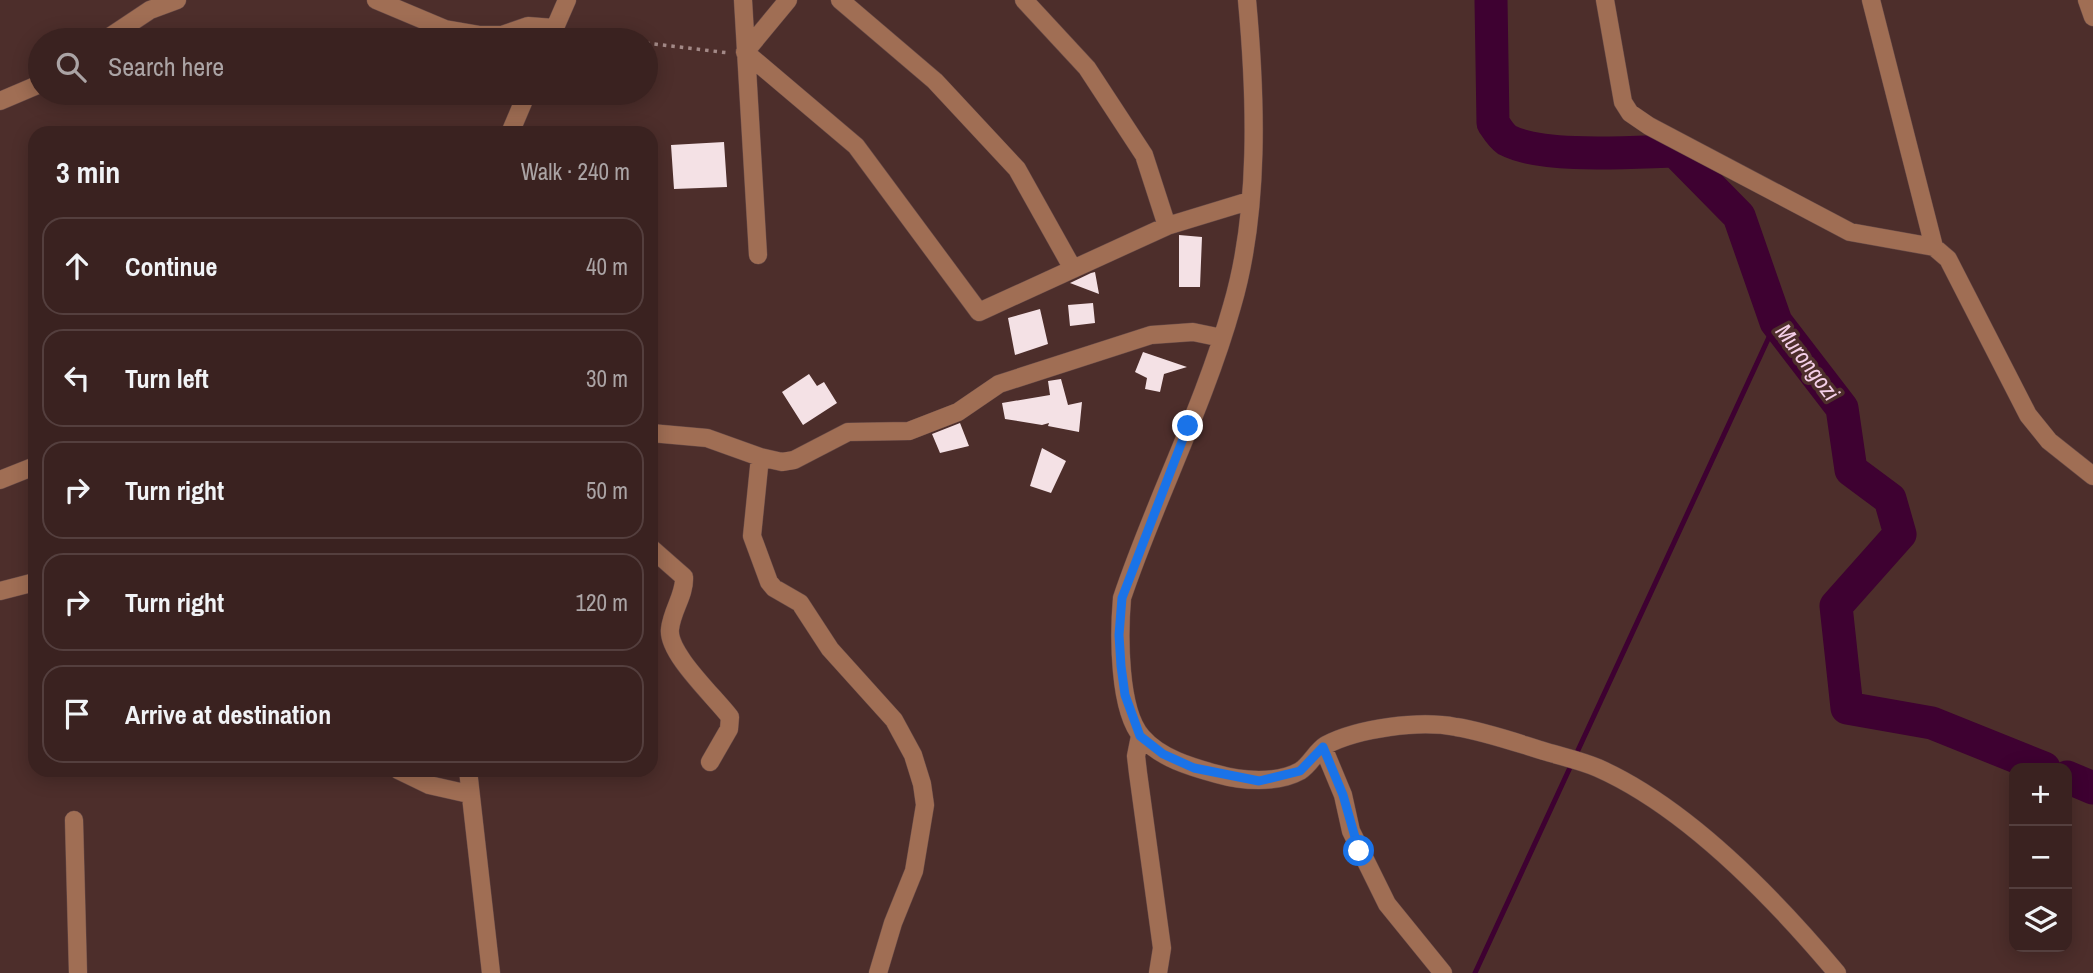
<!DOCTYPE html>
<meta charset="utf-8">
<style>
:root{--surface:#3a2220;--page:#452f2d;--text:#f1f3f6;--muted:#aba4a5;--line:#543f3e}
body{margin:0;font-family:"Archivo Narrow",sans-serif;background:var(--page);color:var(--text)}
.controls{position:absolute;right:21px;bottom:21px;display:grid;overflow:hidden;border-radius:14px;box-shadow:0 4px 18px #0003}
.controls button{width:63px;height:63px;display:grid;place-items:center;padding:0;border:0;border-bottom:2px solid var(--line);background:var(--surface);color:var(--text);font:35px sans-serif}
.stop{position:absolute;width:21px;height:21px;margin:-16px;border:5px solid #1a73e8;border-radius:50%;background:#fff}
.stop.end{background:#1a73e8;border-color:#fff;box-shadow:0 2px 7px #0008}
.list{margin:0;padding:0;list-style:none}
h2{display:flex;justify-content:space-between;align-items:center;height:91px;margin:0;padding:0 28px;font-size:30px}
h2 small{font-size:23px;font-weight:400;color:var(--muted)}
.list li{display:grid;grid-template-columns:46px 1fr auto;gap:21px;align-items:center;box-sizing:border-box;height:98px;margin:0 14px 14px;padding:0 14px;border:2px solid var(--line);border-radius:21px}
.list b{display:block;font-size:26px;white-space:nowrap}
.list em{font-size:23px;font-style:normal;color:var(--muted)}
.icon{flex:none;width:38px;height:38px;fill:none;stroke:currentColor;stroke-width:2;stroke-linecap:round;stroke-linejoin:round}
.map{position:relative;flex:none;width:2093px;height:973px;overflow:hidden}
.search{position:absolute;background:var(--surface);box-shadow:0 4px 18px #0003;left:28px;top:28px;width:630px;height:77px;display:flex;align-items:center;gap:18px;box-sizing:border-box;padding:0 24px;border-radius:38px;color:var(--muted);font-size:26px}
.panel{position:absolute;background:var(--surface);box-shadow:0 4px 18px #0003;left:28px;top:126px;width:630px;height:651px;border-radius:21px}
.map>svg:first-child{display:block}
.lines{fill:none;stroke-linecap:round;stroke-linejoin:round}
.stream{stroke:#3e0131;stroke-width:5}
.river{stroke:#3e0131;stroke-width:33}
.building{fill:#f4e1e5}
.minor-casing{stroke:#674a47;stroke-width:19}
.path{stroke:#a38987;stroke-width:3.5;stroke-dasharray:3.5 5;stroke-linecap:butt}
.minor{stroke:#a06e54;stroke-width:18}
.route{stroke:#1a73e8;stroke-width:9}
.labels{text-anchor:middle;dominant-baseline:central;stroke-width:7;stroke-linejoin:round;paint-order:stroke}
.water-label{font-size:23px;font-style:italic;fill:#f5cfe8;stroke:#4d2e2b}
</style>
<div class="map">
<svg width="2093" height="973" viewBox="0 0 2093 973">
<rect width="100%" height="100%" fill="#4d2e2b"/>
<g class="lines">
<!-- stream -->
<path class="stream" d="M1475,973L1776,322"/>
<!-- river -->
<path class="river" d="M1491,0L1493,123C1497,129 1501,136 1507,140C1543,159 1633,152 1675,151L1739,216L1776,322L1842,408L1851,470L1890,499L1900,534L1836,606L1847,708L1932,723L2044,768
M2067,777L2093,788"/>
</g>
<!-- building -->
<path class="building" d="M724,142L727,187L674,189L671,145Z
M1179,235L1202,237L1200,287H1179Z
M1095,272L1099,294L1070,283L1091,273Z
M1093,303L1095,323L1070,326L1068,305Z
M1040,309L1048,344L1015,355L1008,318Z
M1143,352L1187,367L1164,374L1160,392L1145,389L1147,378L1135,372Z
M809,374L817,386L824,382L837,403L803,425L782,392Z
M1061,379L1068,405L1082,402L1079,432L1048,426L1049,423L1042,425L1005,419L1002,403L1050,395L1048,381Z
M960,423L969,446L940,453L932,434Z
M1042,448L1066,461L1051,493L1030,486Z"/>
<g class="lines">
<defs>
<path id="minor" d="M376,0L445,29L480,35H502L528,26L554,28
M743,0L758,255
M840,0L935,81L1017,169L1073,269
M1024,0L1087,68L1144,155L1167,226
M1247,0C1256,97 1260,211 1232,306C1204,406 1155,500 1122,598C1119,633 1118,710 1142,737C1160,758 1191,767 1217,774C1241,781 1277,784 1300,771C1310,765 1316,751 1326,745C1359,728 1419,720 1456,727C1487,732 1517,743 1547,752C1564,757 1582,761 1598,768C1688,808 1774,898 1837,973
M1605,0L1623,102L1630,113L1649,126L1850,232L1934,247L1948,259L2028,415L2049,441L2093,476
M1871,0L1934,247
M2087,0L2093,17
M550,39L567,0
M105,40L150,10L177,0
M745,52L856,146L979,312L1167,226L1249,201
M745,52L788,0
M0,101L40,84
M510,133L527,93
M651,433L707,438L760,457L782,462L794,460L848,432L909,431L958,412L999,384L1151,335L1193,332L1222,338
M760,457L752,536L769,582L774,588L800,603L830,649L894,720L913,755L922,784L925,805L914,871L893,923L878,973
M0,480L35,466
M651,548L684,577C685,595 672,610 670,629C667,653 714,696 730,717L729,729L710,762
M0,591L35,582
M1140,736L1136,756L1138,773L1162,948L1158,973
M1323,747L1343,795L1351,831L1387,904L1443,973
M398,770L429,785L469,794
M468,770L491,973
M74,820L78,973"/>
</defs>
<!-- minor casing -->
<use href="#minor" class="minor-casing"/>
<!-- path -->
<path class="path" d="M570,36L581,40
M646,43L729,53"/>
<!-- minor -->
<use href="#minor" class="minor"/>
</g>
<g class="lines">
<!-- route -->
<path class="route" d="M1188,426L1122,598L1119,635L1121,666L1125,695L1140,736L1163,754L1194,768L1259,781L1300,771L1323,747L1343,795L1359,851"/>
</g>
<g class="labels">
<!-- water labels -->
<g class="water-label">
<text transform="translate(1808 362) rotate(53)">Murongozi</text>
</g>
</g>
</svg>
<div class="controls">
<button>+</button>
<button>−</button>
<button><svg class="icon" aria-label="layers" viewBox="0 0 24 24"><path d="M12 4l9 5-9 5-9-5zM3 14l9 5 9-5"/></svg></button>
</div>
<div class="stop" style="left:1359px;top:851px"></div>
<div class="stop end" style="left:1188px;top:426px"></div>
<div class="search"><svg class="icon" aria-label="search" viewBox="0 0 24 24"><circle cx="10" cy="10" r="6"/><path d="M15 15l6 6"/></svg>Search here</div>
<section class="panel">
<h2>3 min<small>Walk · 240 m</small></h2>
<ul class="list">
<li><svg class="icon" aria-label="ahead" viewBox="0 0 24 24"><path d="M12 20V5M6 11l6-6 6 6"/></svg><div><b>Continue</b></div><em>40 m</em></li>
<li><svg class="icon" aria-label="left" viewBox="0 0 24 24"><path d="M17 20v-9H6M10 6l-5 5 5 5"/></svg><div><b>Turn left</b></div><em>30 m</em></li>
<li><svg class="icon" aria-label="right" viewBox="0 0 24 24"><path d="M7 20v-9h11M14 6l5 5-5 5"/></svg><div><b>Turn right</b></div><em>50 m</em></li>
<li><svg class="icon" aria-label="right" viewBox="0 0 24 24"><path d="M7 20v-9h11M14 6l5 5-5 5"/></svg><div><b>Turn right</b></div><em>120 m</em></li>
<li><svg class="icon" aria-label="arrive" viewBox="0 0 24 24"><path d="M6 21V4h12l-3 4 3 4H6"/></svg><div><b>Arrive at destination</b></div></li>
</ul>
</section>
</div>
